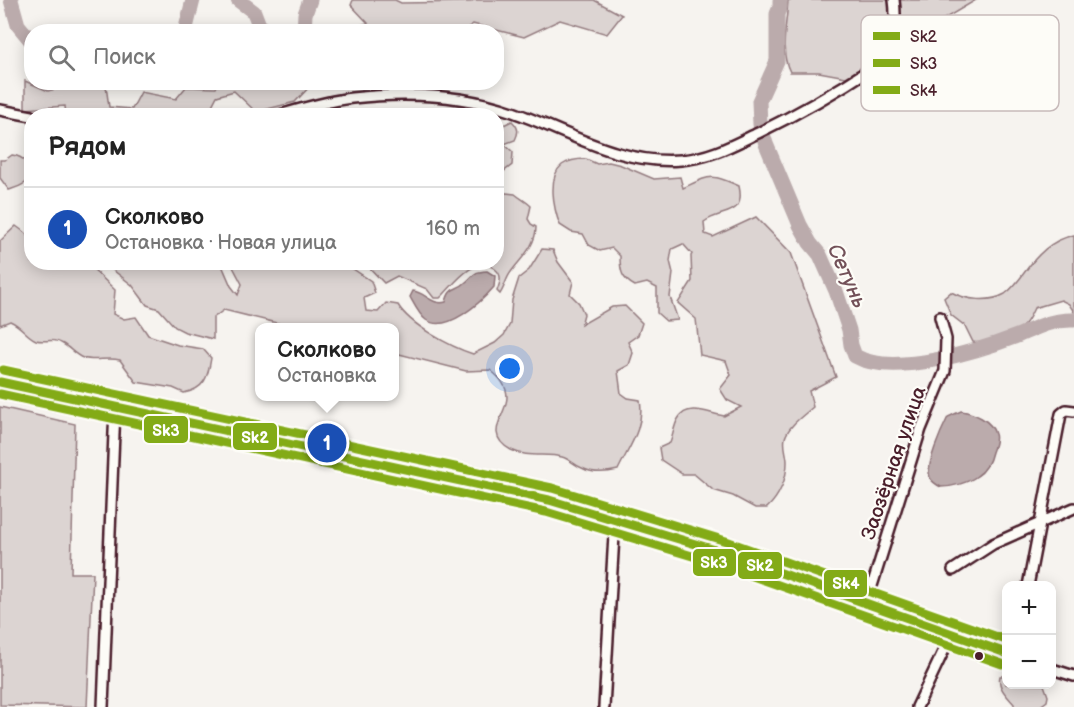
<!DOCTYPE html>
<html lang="ru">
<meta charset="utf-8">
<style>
:root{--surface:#fff;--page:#f6f6f6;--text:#222;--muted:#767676;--line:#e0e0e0;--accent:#1f6fb2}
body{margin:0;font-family:"Balsamiq Sans",sans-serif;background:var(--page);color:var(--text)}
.controls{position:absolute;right:18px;bottom:18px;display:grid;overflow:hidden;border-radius:12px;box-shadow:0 3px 15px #0003}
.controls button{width:54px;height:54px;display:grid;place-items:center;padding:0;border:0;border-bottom:2px solid var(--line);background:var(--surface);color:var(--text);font:30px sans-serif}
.you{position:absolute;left:510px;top:369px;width:21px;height:21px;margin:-15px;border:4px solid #fff;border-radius:50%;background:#1a73e8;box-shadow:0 0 0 9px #1a73e833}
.badge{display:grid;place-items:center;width:39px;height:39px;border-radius:50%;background:var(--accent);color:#fff;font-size:20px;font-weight:700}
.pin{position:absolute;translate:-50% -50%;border:3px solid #fff;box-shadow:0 2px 6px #0006}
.popup{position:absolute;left:255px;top:323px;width:144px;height:78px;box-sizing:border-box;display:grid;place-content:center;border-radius:12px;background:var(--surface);filter:drop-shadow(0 2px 4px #0005);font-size:20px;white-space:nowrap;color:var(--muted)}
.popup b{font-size:22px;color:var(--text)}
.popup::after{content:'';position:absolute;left:50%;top:100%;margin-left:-12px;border:12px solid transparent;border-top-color:var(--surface)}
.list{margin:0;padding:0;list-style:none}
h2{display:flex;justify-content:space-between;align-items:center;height:78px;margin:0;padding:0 24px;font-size:26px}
h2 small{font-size:20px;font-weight:400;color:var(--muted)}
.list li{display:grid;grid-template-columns:39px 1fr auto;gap:18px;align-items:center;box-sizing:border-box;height:84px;padding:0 24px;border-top:2px solid var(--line)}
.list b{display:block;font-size:22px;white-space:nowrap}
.list p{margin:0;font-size:20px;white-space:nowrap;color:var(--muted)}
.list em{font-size:20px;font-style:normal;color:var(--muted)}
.icon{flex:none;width:33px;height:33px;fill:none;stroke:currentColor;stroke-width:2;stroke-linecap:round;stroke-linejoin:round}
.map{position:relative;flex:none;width:1074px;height:707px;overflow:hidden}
.search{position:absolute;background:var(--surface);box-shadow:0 3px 15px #0003;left:24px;top:24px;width:480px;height:66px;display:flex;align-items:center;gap:15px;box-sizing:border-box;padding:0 21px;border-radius:24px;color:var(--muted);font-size:22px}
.panel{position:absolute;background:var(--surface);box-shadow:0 3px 15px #0003;left:24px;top:108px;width:480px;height:162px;border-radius:24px}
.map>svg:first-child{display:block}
.green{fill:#dcd4d2;stroke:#937a7e;stroke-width:1.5}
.water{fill:#bbabac;stroke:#8e7378;stroke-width:1.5}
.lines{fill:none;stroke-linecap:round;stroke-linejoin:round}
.river{stroke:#bbabac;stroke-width:15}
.minor-casing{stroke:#4a1f2b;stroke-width:14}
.minor{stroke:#fdfcf7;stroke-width:9}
.bus-1-casing{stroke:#fdfcf7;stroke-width:14}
.bus-2-casing{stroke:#fdfcf7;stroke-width:14}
.bus-3-casing{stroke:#fdfcf7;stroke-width:14}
.bus-1{stroke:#83ab17;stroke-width:9}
.bus-2{stroke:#83ab17;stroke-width:9}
.bus-3{stroke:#83ab17;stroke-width:9}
.bus-dot{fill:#4a1f2b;stroke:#fdfcf7;stroke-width:2}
.labels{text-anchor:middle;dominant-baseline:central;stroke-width:4.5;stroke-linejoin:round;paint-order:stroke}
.street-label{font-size:20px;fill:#4a1f2b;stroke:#fdfcf7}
.water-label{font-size:21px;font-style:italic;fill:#725058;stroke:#fdfcf7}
.key{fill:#fdfcf7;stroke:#c7baba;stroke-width:1.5}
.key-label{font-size:16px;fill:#4a1f2b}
.line-badge{stroke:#fdfcf7;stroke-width:2}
.badge-label{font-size:16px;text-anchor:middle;font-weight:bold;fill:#fff}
</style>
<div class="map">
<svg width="1074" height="707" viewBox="0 0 1074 707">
<rect width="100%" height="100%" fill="#f6f3ef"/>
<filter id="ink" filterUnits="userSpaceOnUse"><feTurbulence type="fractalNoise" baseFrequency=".0167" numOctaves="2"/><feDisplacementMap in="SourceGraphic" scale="12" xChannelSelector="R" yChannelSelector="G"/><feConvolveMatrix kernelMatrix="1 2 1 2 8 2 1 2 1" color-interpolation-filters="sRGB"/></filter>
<g filter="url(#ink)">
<!-- green -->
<path class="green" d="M353,0H395L401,3L471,2L473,0H594L622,15L607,34L560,20L524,37L473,24L463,31H338L368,23L351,5Z
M788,0H976L846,77L819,72H790C779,51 787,23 788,0Z
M25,81L48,91L78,83H90L106,86L109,107L132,109L141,92L176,99L186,87L216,88L218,83H313L295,102L256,112L234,91L217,96L207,115L66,116L65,106L25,109Z
M512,121C519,128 519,132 515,140L504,144L513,152L512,165L503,172L497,173V128Z
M12,155C21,156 37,166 30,178C27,185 15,188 9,190L0,178V160H5Z
M586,159L597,164L609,162L621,165L654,179L680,177L683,188C711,175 711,173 739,186C746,217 722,209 704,222L705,234L713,237L756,217L791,253L836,377L809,391L813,407C803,416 788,426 785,438C783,446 787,454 787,462C787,479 779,497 767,508H755L733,496L713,490L694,474H682L661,460L659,448L670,443C673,436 674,425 678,419C688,402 709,414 724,416L741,407L727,400L720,389L731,375L726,361L700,355L696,319L678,303L692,281L691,256L692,254L683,244L672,249L670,261L673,273L670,297L678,320L666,321L657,313V288L647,283L635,286C622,279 620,272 620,256L612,248L600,251L589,245L583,234L571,232L560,225C554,210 547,177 562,165C569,160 578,159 586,159Z
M497,192L515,194C521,199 526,201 531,206L528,219L531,224L536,227C536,246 521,258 511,272C506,278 505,287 500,294L497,291C500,283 503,275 495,269C474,253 453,286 440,298H434L427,289L397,276L384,283L365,263L496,262Z
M16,226C34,238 32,243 32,262L49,263L56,267L57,263H87L115,290L113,314L124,319L136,317L148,335L178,345L203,349L211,358C208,378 204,389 184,393L173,388L136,382L120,360C107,357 94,362 83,358C75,355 70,348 63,344C52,337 45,343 36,340C25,335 23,327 10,321L0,325V241Z
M1074,235V312L1069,304L1061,300L1034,308C1031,314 1029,320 1024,325C1015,334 985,345 973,342L965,326L951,315L944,298L951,292C966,300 989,303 1005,294C1012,289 1019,280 1024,273C1037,255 1051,240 1074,235Z
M542,249L553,250L558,262L573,282L570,294L579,303L584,314L581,325L612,307L625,306L642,323L638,335L628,342L633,353L629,365L618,371L621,393L628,398L640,400C645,427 629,447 618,470C606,473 593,474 582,468C574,465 570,459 562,457C546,453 527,458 511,450C482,434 507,415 507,397C507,386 498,376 490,370L466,371L395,353L394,328L293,327L224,310L213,318V339L185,332L175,327L159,309L147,305L132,285L104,263H221L231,286L238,295L242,284L231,263H344L371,281L375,293L364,298L366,311L378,312L386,303L398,305C410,325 451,347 473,354L495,343L504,335L510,324L512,300L519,278L529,270Z
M0,407L75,424L71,573H93L87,707L0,705Z
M1000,676H1006V684L1044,685L1048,696L1047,701L1039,707H1014V704C1007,696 997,687 1000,676Z"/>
<!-- water -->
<path class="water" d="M487,271L495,276L494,287C481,302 447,334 426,320C419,315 414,304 410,297L413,291C425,292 432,306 446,302C450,285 456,292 466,282C476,274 472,272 487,271Z
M961,411C974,413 991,420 995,434C997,439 994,447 992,452C990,461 985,471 977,476C968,483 952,487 941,487C937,485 933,483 930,478C925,466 942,429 948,417Z"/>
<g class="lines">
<!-- river -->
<path class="river" d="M11,0L18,25L32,42
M238,0L254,12L259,25L265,32
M780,0V7L777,14V61L759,101L760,124L766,144L800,225L810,243L820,255L836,291L849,330L851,345L855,356C893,378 978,351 1017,336C1036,328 1052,319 1074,320
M185,32L193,0
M304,32L305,14L310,0"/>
<defs>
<path id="minor" d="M0,110L32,116
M276,116C301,109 326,101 352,98C406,92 461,94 513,112C569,132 620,165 681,160C710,158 733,145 758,133C797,114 836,92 872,68C891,45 898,30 894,0
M0,382L549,500C705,542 855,598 1006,653
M953,570L993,544L1074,508
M1028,586L1061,414L1066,410L1074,411
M867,602L921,429L945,371L946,339L940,317
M1052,669L1074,676
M103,707L115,408
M604,707L615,518
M917,707L952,633"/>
</defs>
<!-- minor casing -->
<use href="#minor" class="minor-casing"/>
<!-- minor -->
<use href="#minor" class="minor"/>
<defs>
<path id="bus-1" d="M0,382L549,500L722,552L1006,653"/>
<path id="bus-2" d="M0,394L546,512L719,564L1002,664"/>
<path id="bus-3" d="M3,370L552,488L726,541L1006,640"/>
</defs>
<!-- bus-1 casing -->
<use href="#bus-1" class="bus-1-casing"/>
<!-- bus-2 casing -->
<use href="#bus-2" class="bus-2-casing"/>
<!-- bus-3 casing -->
<use href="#bus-3" class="bus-3-casing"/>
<!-- bus-1 -->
<use href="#bus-1" class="bus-1"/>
<!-- bus-2 -->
<use href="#bus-2" class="bus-2"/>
<!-- bus-3 -->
<use href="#bus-3" class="bus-3"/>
</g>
</g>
<!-- markers -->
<circle class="bus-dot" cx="979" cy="656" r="5"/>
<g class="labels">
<!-- street labels -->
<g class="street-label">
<text transform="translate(894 463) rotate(-71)">Заозёрная улица</text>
</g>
<!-- water labels -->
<g class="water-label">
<text transform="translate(847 276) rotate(66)">Сетунь</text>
</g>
</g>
<!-- legend -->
<rect x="861" y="15" width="198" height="96" rx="9" class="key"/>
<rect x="873" y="32" width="27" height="8" fill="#83ab17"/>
<rect x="873" y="59" width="27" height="8" fill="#83ab17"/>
<rect x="873" y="86" width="27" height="8" fill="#83ab17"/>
<g class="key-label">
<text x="910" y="42">Sk2</text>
<text x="910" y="69">Sk3</text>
<text x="910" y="96">Sk4</text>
</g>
<g class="line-badge">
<rect x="143" y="415" width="46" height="29" rx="6" fill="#83ab17"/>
<rect x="232" y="422" width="46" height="29" rx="6" fill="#83ab17"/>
<rect x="692" y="548" width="45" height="29" rx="6" fill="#83ab17"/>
<rect x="737" y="551" width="46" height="29" rx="6" fill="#83ab17"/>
<rect x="823" y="569" width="45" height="29" rx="6" fill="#83ab17"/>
</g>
<g class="badge-label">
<text x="166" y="436">Sk3</text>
<text x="255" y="443">Sk2</text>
<text x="714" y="568">Sk3</text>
<text x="760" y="571">Sk2</text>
<text x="846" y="589">Sk4</text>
</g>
</svg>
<div class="controls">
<button>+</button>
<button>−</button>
</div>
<div class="you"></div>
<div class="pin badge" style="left:327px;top:443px;background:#1a4fb4">1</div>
<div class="popup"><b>Сколково</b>Остановка</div>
<div class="search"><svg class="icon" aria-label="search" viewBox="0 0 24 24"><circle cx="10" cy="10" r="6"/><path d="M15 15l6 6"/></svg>Поиск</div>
<section class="panel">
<h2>Рядом<small></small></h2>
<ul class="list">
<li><span class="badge" style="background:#1a4fb4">1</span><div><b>Сколково</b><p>Остановка · Новая улица</p></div><em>160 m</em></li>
</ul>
</section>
</div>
